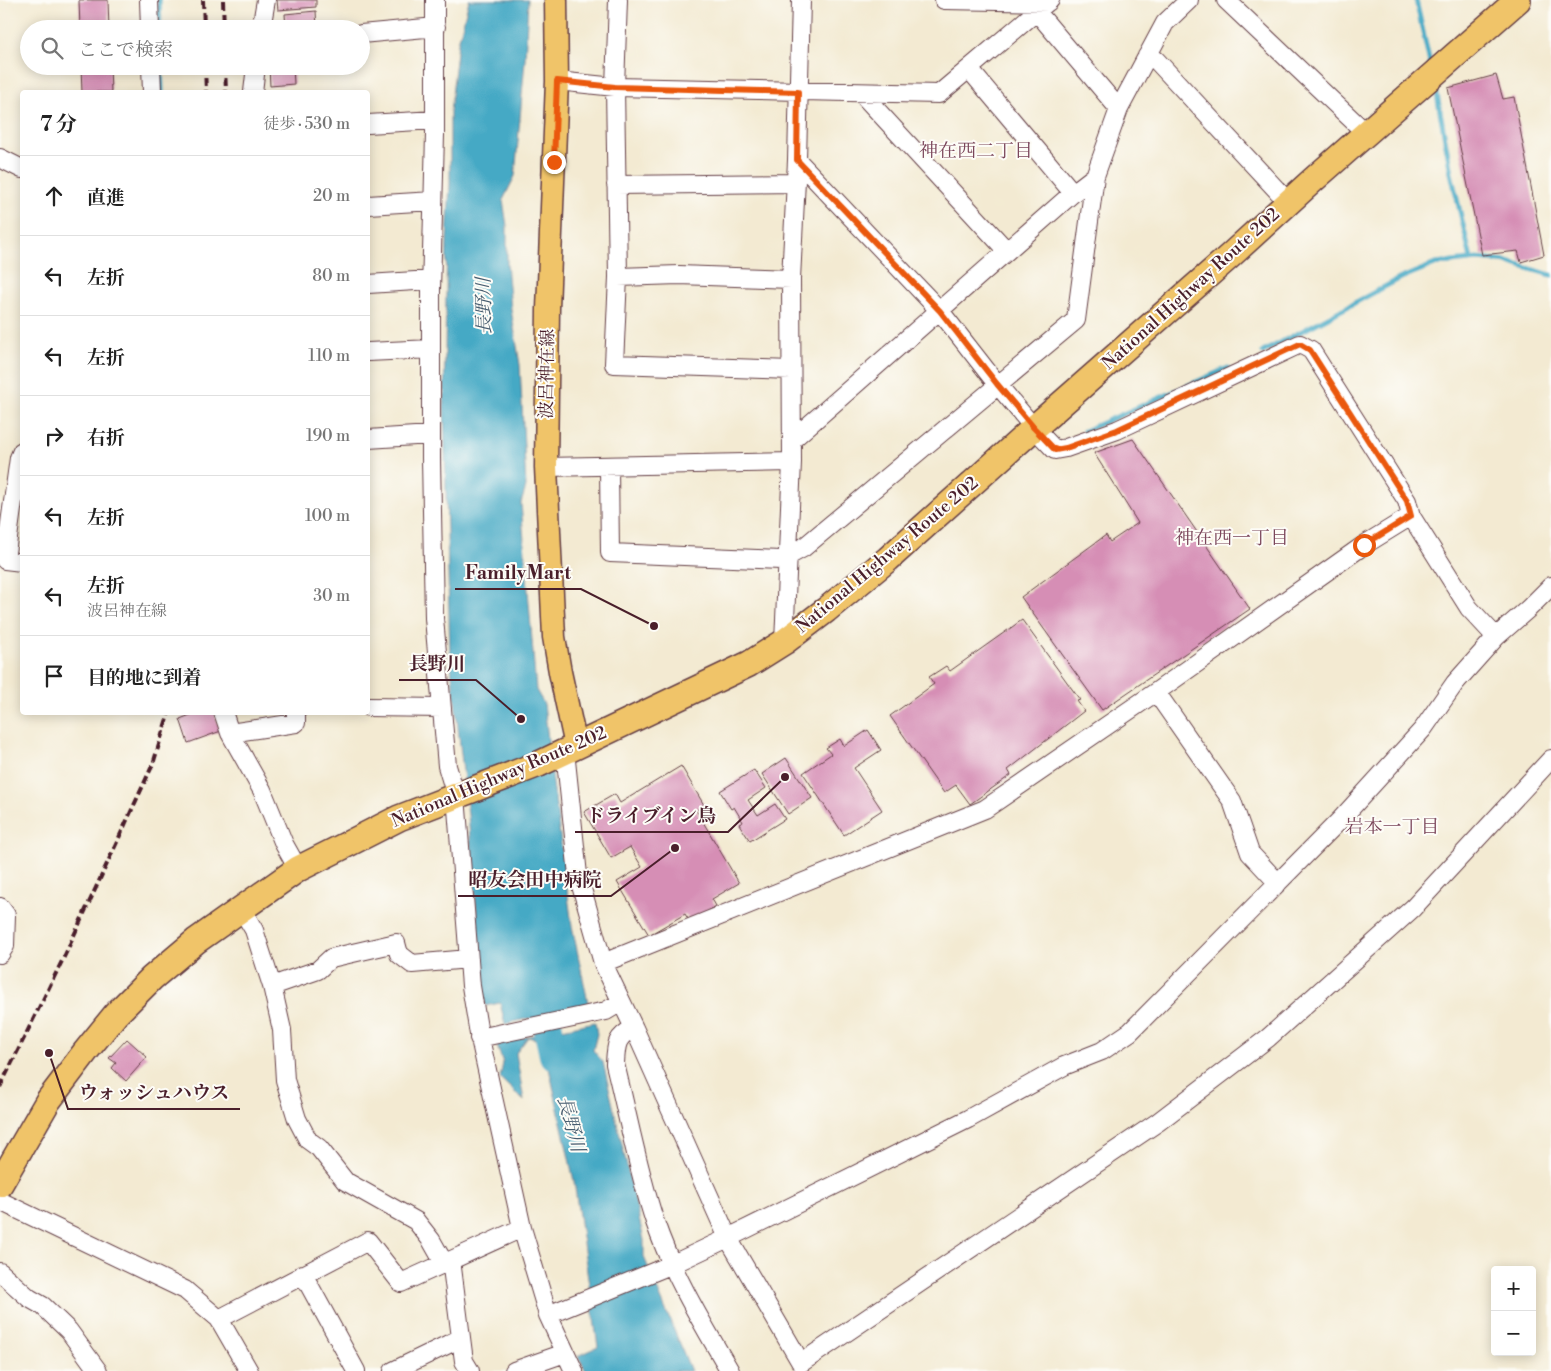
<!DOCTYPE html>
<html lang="ja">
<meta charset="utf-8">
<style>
:root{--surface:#fff;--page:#f2f2f2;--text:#222;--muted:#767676;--line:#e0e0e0}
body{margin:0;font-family:"Libre Bodoni","Noto Serif JP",serif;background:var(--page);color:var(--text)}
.controls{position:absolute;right:15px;bottom:15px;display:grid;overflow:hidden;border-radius:5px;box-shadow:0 2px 12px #0003}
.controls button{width:45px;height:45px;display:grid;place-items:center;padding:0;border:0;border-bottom:1px solid var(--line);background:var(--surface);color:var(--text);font:25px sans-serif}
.stop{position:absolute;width:15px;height:15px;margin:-11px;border:4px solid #ea580c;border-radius:50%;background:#fff}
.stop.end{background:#ea580c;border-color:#fff;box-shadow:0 1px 5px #0008}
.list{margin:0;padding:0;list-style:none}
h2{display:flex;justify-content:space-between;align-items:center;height:65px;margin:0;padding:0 20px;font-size:21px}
h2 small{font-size:16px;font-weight:400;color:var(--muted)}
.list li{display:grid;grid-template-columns:32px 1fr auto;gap:15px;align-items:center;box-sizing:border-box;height:80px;padding:0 20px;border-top:1px solid var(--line)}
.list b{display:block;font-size:19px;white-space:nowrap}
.list p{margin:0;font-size:16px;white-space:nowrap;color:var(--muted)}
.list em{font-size:16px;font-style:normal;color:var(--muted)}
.icon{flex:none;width:28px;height:28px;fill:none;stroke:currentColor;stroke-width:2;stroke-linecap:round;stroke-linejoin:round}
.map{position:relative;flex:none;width:1551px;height:1371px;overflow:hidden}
.search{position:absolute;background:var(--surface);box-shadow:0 2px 12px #0003;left:20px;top:20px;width:350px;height:55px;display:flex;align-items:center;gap:12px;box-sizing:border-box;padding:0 18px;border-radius:28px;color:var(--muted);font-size:19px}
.panel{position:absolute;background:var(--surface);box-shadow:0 2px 12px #0003;left:20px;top:90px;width:350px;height:625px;border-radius:5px}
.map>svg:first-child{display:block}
.water{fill:#45a9c5;stroke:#486478}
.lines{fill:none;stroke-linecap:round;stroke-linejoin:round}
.stream{stroke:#45a9c5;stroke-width:5}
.river{stroke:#45a9c5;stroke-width:30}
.building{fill:#d68eb5}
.minor-casing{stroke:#633d44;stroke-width:20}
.major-casing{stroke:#633d44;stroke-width:25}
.highway-casing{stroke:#633d44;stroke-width:28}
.minor{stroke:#fff;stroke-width:18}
.major{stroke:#f0c469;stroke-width:22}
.highway{stroke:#f0c469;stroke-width:25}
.rail{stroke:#4a1f2b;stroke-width:4;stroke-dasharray:8 4;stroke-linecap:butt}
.route{stroke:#ea580c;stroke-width:6}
.labels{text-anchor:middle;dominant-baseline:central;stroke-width:4;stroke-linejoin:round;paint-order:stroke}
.street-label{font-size:18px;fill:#4a1f2b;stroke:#fdfcf7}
.neighbourhood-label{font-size:19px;fill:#7b465b;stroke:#fdfcf7}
.water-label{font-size:19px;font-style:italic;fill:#485d70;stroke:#fdfcf7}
.leader{fill:none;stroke:#4a1f2b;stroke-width:2}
.callout-dot{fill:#4a1f2b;stroke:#fdfcf7;stroke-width:2}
.callout-label{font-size:19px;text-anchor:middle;font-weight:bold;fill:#4a1f2b;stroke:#fdfcf7;stroke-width:4;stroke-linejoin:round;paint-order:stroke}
</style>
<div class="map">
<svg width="1551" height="1371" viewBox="0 0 1551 1371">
<rect width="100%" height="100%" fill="#fdfcf7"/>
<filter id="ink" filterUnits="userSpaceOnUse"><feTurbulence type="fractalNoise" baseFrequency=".02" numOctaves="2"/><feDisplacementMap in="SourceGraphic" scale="10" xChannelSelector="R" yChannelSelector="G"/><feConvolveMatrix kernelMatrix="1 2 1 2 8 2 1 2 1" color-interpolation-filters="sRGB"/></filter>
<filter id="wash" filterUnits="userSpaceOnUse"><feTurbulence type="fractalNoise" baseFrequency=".0096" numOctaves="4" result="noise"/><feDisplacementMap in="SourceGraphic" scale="20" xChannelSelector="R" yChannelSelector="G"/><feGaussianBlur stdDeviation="1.12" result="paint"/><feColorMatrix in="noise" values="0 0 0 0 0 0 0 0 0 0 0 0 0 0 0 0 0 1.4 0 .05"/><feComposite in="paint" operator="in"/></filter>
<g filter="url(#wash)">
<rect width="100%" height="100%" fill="#f3ead2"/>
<!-- water -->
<path class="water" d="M469,0H528L525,60L515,176L503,200L507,226V264L511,309L520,365L526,487L521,503L536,690L544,704L553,783L572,926L589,1007L557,1014L553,993L532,997L534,1017L505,1024L500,1003L485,1006L468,815L450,658L444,407L447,238L450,183V112L458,43Z
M595,1022L597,1034L593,1050L603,1062L644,1240V1257L691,1371H586L578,1356L598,1347L574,1181L543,1041L528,1037L516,1053L524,1101L500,1078L503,1063L496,1043Z"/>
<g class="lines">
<!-- stream -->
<path class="stream" d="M159,0L160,29
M1416,0L1431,68
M161,66L162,92
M1435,83L1451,173L1471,259
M1263,352L1401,278L1435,264L1478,259L1507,262L1551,275
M1084,431L1228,368"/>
<!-- river -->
<path class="river" d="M532,956L554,1055"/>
</g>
<g id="blocks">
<!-- building -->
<path class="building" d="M79,0H108L109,29H80Z
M277,0H316V7L278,10Z
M316,11L317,29H286L285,14Z
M81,66H110L111,92H82Z
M269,66H293L294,84L270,86Z
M1496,75L1503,99L1514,97L1544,255L1521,262L1518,251L1482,255L1448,88Z
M1133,439L1250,609L1102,710L1021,597L1106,535L1110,542L1138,523L1094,453Z
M1022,620L1080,700L1077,701L1084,711L1008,770L1011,775L970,804L956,785L944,793L890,716L934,684L929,677L946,666L950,671Z
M198,712H214L221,731L188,743L180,719Z
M868,730L881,750L854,768L882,810L844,835L803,773L831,754L826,748L840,739L844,746Z
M786,758L812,798L788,814L762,774Z
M681,766L704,805L696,810L739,883L712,899L716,906L690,922L685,914L649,935L617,882L642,867L630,847L611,858L584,812L615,794L620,803Z
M754,770L766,788L748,800L758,815L775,804L785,819L750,841L739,824L743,822L734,807L731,809L720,791Z
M127,1039L147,1057L126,1081L112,1068L116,1063L109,1058Z"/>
</g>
</g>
<g filter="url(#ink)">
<use href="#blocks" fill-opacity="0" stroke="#633d44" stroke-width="1"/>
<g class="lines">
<defs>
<path id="minor" d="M149,0L150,29
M435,0V134L431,291V458L434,618L447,766L456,796L471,986L479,1034L522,1228L548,1315L574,1371
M618,0L615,87L618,277L614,364L791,370
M801,0L797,160L940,311L997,384L1034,428L1055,450L1066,448L1117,430L1300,344L1311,350L1407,501L1411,516
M944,0L1048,2
M1226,0L1366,133
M1037,12L1119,109
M261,29L266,0
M361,34L436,27
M1147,56L1156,60L1288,202
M151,66L152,92
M969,69L1073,193
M557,81L615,87L939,94L1050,0
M253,92L256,66
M861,93L1007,251
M368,124L435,120
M0,158L22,169
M616,185L796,183
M368,205L433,201
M618,277L679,275L791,279
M368,284L431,280
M368,352L431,349
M368,439L431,435
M792,440L1073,193L1095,176
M22,451L19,458L5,560L22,562
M609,466L610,553L781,560L803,548L1076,320L1095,176L1119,109L1165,23L1189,0
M546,467L792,462
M784,642L792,462L791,279L797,160
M1156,692L1232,801L1250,853L1278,883
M368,707L442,708
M223,712L230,733L262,790L284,844L298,869
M230,733L296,723V712
M565,751L578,875L603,963L634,1028L728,1238L801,1363L1158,1122L1268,1038L1413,908L1551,759
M0,907L6,915L5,946L0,954
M241,908L254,930L272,986L282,1030L285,1080L297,1119L308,1140L319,1148L345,1181L416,1221L431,1240L444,1263
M603,963L985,809L1156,692L1364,545L1411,516L1469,608L1496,637
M272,986L318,970L331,958L396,943L399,954L412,964L469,959
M634,1028C616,1037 616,1044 615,1064C628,1116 638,1171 655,1222C673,1275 702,1323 730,1371
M479,1038L606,1011L621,1002
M0,1201L185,1290L219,1319L249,1371
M451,1260L464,1361L470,1371
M0,1272L29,1298L43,1306L69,1331L98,1371
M303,1274L356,1371
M548,1315L673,1264L728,1238L968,1119L1064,1066L1102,1051L1130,1032L1341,819L1423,729L1455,683L1496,637L1528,609L1551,586
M219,1319L368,1241L401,1283L522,1228
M393,1371L461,1338
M514,1371L565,1353"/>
<path id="major" d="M556,0L557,81L548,309L546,467L554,637L560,672L576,746"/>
<path id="highway" d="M0,1184L48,1101L86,1051L116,1014L152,978L196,941L298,869L342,847L399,818L539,764L749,664L784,642L826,610L888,559L1034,428L1231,255L1313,180L1518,0"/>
</defs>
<!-- minor casing -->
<use href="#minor" class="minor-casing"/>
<!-- major casing -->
<use href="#major" class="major-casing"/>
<!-- highway casing -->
<use href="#highway" class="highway-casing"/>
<!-- minor -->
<use href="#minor" class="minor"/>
<!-- major -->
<use href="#major" class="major"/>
<!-- highway -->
<use href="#highway" class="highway"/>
<!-- rail -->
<path class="rail" d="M203,0L204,29
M223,0L224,29
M205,66L206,92
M225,66L226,92
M0,1087L64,957L153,764L169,712"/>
</g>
</g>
<g class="lines" filter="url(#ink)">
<!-- route -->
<path class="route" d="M554,162L557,81L615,87L798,92L797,160L940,311L997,384L1034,428L1055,450L1066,448L1117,430L1300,344L1310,350L1407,501L1411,516L1364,545"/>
</g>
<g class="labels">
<!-- street labels -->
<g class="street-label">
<text transform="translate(1191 289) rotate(-42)">National Highway Route 202</text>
<text transform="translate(547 374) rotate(-89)">波呂神在線</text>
<text transform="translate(887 555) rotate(-40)">National Highway Route 202</text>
<text transform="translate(499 777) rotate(-23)">National Highway Route 202</text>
</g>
<!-- neighbourhood labels -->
<g class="neighbourhood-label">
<text x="976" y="151">神在西二丁目</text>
<text x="1232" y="538">神在西一丁目</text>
<text x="1392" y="827">岩本一丁目</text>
</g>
<!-- water labels -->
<g class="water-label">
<text transform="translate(484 306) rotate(-91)">長野川</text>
<text transform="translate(571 1124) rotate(75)">長野川</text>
</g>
</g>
<!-- callouts -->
<path class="leader" d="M654 626L581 589H455M521 719L476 680H399M785 777L728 832H575M675 848L611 896H458M49 1053L68 1109H240"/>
<g class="callout-dot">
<circle cx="654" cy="626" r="5"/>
<circle cx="521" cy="719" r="5"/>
<circle cx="785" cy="777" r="5"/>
<circle cx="675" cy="848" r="5"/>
<circle cx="49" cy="1053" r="5"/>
</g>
<g class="callout-label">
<text x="518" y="579">FamilyMart</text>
<text x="437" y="670">長野川</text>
<text x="651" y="822">ドライブイン鳥</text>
<text x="535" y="886">昭友会田中病院</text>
<text x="154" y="1099">ウォッシュハウス</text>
</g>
</svg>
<div class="controls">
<button>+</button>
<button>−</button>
</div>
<div class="stop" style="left:1364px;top:545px"></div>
<div class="stop end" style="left:554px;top:162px"></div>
<div class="search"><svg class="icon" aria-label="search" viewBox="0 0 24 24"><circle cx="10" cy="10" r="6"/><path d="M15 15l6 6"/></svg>ここで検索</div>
<section class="panel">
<h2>7 分<small>徒歩 · 530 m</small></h2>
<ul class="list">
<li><svg class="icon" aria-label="ahead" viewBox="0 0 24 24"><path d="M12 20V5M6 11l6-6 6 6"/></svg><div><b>直進</b></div><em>20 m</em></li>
<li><svg class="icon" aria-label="left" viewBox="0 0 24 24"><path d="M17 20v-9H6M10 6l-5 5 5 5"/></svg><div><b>左折</b></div><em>80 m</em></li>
<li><svg class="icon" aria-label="left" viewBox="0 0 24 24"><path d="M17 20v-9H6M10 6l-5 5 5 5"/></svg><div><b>左折</b></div><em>110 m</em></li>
<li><svg class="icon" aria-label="right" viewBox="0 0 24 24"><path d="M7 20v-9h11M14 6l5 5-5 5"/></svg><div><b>右折</b></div><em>190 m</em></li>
<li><svg class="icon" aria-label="left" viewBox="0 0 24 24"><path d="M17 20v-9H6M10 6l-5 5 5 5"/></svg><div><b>左折</b></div><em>100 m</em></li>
<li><svg class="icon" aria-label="left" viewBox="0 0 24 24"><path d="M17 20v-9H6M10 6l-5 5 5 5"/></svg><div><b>左折</b><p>波呂神在線</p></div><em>30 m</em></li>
<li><svg class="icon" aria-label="arrive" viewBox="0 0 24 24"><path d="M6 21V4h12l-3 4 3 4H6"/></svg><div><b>目的地に到着</b></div></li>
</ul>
</section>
</div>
